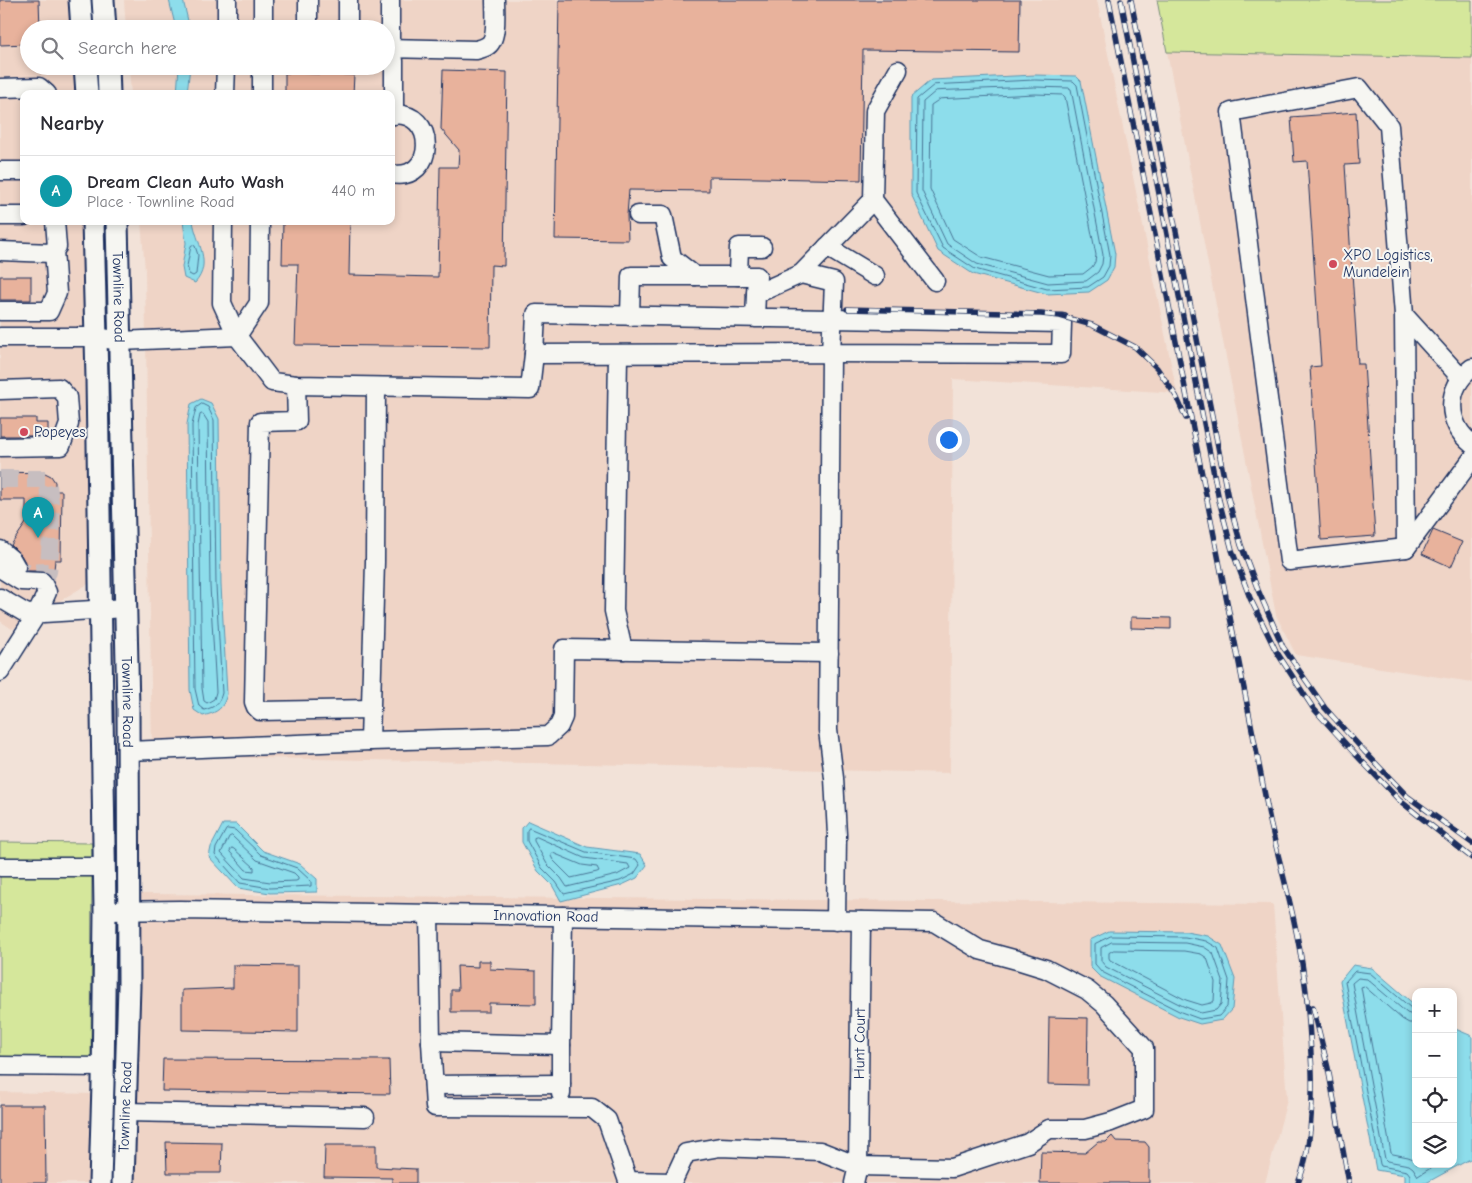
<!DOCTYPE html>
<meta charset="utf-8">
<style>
:root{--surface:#fff;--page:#f7f7f7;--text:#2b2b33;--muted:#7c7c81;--line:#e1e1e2;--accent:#111827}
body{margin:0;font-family:"Comic Neue",sans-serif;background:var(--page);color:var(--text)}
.controls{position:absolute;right:15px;bottom:15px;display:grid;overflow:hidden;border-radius:10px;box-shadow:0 2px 8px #0003}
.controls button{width:45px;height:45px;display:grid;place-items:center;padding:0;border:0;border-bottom:1px solid var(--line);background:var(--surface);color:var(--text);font:25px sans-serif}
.you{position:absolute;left:948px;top:439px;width:18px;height:18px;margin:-12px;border:4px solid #fff;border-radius:50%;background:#1a73e8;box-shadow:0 0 0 8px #1a73e833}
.badge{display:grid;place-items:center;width:32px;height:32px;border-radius:50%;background:var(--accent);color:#fff;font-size:16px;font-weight:700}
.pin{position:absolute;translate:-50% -41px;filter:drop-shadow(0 1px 2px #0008)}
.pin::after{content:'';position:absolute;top:26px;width:18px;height:15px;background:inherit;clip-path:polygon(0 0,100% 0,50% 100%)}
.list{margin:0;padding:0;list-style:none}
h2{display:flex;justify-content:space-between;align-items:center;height:65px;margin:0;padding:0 20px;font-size:21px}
h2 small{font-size:16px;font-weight:400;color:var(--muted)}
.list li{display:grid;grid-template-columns:32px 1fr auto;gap:15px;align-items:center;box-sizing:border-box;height:70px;padding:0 20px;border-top:1px solid var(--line)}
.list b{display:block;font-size:19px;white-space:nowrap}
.list p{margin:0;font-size:16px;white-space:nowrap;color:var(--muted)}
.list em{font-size:16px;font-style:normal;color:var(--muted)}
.icon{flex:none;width:28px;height:28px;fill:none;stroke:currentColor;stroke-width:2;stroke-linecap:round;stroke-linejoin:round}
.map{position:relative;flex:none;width:1472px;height:1183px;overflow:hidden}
.search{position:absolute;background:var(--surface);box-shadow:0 2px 8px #0003;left:20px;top:20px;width:375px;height:55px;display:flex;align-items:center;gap:12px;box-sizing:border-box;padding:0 18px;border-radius:28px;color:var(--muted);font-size:19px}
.panel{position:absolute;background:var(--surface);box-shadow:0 2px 8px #0003;left:20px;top:90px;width:375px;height:135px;border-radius:10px}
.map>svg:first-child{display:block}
.built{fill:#efd4c6}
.green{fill:#d5e79b;stroke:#788b7c}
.water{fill:#8dddeb;stroke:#5f97b3}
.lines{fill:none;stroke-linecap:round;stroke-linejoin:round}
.shore{stroke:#497596;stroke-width:1}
.building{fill:#e8b29c;stroke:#1b2f5e}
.minor-tunnel{stroke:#c7bec0;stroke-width:18;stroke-dasharray:18 9;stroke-linecap:butt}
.minor-casing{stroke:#1b2f5e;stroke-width:21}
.major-casing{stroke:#1b2f5e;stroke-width:25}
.minor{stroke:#f6f6f2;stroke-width:18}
.major{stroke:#f6f6f2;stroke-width:21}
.rail-casing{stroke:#1b2f5e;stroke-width:5.5}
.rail{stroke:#f6f6f2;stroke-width:4;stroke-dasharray:11;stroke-linecap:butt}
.poi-dot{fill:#d1495b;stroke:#f6f6f2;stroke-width:2}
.labels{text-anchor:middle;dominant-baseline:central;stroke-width:4;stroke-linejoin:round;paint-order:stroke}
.poi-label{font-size:15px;fill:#1b2f5e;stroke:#f6f6f2;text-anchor:start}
.street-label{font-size:15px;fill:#1b2f5e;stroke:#f6f6f2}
</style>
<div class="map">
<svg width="1472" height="1183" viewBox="0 0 1472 1183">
<rect width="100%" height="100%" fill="#f2e2d8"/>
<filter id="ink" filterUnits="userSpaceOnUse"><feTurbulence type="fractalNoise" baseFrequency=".02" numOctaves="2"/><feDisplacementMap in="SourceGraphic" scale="10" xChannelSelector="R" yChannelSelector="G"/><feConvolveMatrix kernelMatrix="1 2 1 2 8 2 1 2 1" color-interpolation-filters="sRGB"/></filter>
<g filter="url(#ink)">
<!-- built -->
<path class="built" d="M0,0H71L73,29H29V66H76L78,94H24V221H82L88,584L12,629L0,621Z
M124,0H1097L1177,393L953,379L950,773L587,764L152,756L145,270L141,221H391V94H131L129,66H386V29H126Z
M1167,52L1472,58V682L1296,655L1276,615Z
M140,894L1273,904L1287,1100L1265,1183H135Z
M0,1092L95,1094L91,1183H0Z"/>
<!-- green -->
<path class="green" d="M1157,0H1472V58L1167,52Z
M0,842L92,843L91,1072L0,1071Z"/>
<!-- water -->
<path class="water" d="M169,0H183L190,29H176Z
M179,66H190L187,94H177Z
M1035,75L1076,76L1081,81L1115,254L1114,267L1107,280L1089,292L1047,294L973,274L938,251L911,194V97L931,80Z
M183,221H193C196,242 213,263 195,283L184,278L182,267L186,243Z
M201,399L211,403L219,419L221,585L227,694C223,709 218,712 203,716L194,710L190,690L187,424L191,404Z
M528,821L587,847L640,854L647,865L637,878L622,885L561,901L552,885L538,871L522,842V828Z
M223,824H236L263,851L300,864L317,879V892L270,893L238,888L209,857L211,847Z
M1109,931L1186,932L1208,936L1222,945L1235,979L1232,1009L1222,1020L1200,1024L1179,1017L1099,976L1090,967V940Z
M1353,965L1372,968L1416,1006V1164H1453V1028L1472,1036V1158L1426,1183H1405V1175L1376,1170L1340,981Z"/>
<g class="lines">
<!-- shore -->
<path class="shore" d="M1035,80L1073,81L1077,85L1110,255L1109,266L1103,277L1088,287L1047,289L975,269L943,248L916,193L917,99L934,85Z
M1035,87L1069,88L1071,89L1103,255L1102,264L1098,272L1086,281L1048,283L977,264L947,244L922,191L923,102L936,91Z
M1035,94L1063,95L1065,97L1096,255L1095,262L1092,267L1083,274L1049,275L981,257L953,239L930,189L931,105L940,99Z
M193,245L195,246L198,255L196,274L193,276L189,274L187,266L191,246Z
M202,404L208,407L214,420L216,586L222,693C219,704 215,707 204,710L199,706L195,689L192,425L196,408Z
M203,414L208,422L210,586L216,692L214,699L207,703L204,701L202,688L198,425L200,415Z
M529,828L586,852L636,859L640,865L634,874L620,881L564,894L556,882L542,868L527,841V831Z
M228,829L235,830L261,855L297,868L311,881V886L270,888L240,883L215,855L216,848L226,830Z
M232,836L257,860L294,873L298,877V880L296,881L270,882L244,878L221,853L229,837Z
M537,837L584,858L628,864L630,868L617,875L567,887L561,878L547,864L534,841V838Z
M232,848L234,849L254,867V871L246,870L230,852Z
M553,853L582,865L597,867L599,871L597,872L571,878L553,860L551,856Z
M1111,936L1185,937L1206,941L1218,948L1229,980L1227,1007L1219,1016L1200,1019L1181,1012L1102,972L1095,964V944Z
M1112,942L1185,943L1204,947L1213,953L1223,981L1221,1004L1216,1010L1201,1013L1183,1006L1106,967L1101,961V948Z
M1114,950L1184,951L1201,954L1207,958L1215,982L1214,1001L1211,1003L1202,1005L1186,1000L1110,960L1109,958V953Z
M1416,1016L1407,1013L1367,979L1358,978L1352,983L1385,1159L1387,1161L1409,1165L1413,1168L1418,1176L1437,1164
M1416,1023H1409L1402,1019L1364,986L1361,987L1391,1153L1393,1154L1408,1157L1416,1160
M1410,1183V1175L1407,1171L1381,1166L1380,1164L1345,982L1355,971L1370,973L1411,1008L1416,1009"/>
</g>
<!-- building -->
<path class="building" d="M0,0H39L40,29H29V44L0,45Z
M559,0H1020L1019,52L863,50L861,180L709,177V191L629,190L627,215L628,240L555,239Z
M443,70L507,72L504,266L491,265L490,347L295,345L298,264H282L283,221H350L349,275L438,277L440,167H458L459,150L441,129Z
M285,73L354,75L353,94H285Z
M1356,112L1359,164L1345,165L1358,364H1364L1375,536L1321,540L1310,367L1321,366L1307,161L1294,162L1291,117Z
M0,276H31V300H0Z
M0,418H36V423H48V436H0Z
M0,472L45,473L51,476L55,482V491H62L61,560H55L54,570L51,575L43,571H26L25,562L21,555L11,545L26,523V500H0Z
M1433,530L1462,542L1451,567L1422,554Z
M1131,617L1171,618V629L1131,628Z
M478,961H490V969L536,971V1004L489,1003V1012H451V990H458L457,966L478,967Z
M233,965L298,966V1032L182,1030V990L233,988Z
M1049,1017L1088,1018L1087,1085L1048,1084Z
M163,1059L389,1060L390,1094L162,1091Z
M0,1105H45L46,1183H0Z
M1112,1136L1116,1141L1145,1142L1149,1147V1183H1040L1041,1152L1085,1153L1098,1142H1106Z
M166,1142L222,1143L221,1173H167Z
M325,1145H376V1167L416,1169V1183H392V1178L324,1177Z"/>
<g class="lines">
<!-- minor-tunnel -->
<path class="minor-tunnel" d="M0,479H47C52,507 52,543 48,572L27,573L3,561"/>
<defs>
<g id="minor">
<path d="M348,0V29"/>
<path d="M390,0V39L394,61V115"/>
<path d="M227,29V0"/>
<path d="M263,29V0"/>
<path d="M308,29V0"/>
<path d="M386,48L476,50C480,49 484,48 487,46C498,40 495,11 495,0"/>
<path d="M898,70L875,111L873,200L935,281"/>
<path d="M0,88L39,87L47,94"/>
<path d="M225,94L226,66"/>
<path d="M262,94V66"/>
<path d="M391,115C438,108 437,183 391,174"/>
<path d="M0,171H24"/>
<path d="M638,215H663L672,258L695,276"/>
<path d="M0,216H24"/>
<path d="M223,221L222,303L237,336L272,382L296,385L530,389L534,354L831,353L828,730L834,778L837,835L836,921"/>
<path d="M827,247L875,276"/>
<path d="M0,251L51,253L57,247L55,221"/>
<path d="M801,274L873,200"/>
<path d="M756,294L757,276H738L739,247H762"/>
<path d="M0,311H49L57,293L54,250"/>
<path d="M1404,315L1406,548"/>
<path d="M630,316L631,276H738"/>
<path d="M237,336L259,303L260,221"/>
<path d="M0,337H96L120,341L237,336"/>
<path d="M534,354L536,314C711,317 886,320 1062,323L1061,354L831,353L834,282L801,274L756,294L755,318"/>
<path d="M618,355L614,611L623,650"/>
<path d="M1472,368C1445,388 1446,424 1472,444"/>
<path d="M1461,378L1404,315L1389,126L1359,88L1231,112L1289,561L1406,548L1472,459"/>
<path d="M296,385L297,421L260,422L254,702L256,707L260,711L371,709"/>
<path d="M0,390L59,388L67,397L69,424L61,446L0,447"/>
<path d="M0,550L12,560L16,567"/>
<path d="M0,568L21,581L42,582L47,592L38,612L0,672"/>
<path d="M0,598L27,614L126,608"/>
<path d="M370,741L548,736L559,726L563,717L564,649L829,653"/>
<path d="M128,751L370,741L375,562L376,387"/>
<path d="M0,867H105"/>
<path id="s1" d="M105,911L180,910L934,922L980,950L1017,960L1046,969L1087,990L1104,1004L1144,1048V1109L1111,1122L1085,1129H1049L1028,1143L952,1168L858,1166L820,1151L720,1147L686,1153L672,1183"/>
<path d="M429,914L431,1042L561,1045L563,916"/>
<path d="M431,1042L435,1107L592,1108L607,1120L628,1181L672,1182"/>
<path d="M0,1066L103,1067"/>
<path d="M434,1085L561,1084"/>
<path d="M561,1094V1045"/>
<path d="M125,1112L365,1117"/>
<path id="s2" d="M854,1183L858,1166L861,921"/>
</g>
<g id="major">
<path d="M80,0L82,29"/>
<path d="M103,0L105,29"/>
<path d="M85,66L87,94"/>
<path d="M108,66L109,94"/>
<path d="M93,221L97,379L105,911L103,1084L100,1183"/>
<path id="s3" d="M117,221L128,708L129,986L123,1183"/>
</g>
</defs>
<!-- minor casing -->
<use href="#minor" class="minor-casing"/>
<!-- major casing -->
<use href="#major" class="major-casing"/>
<!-- minor -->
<use href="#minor" class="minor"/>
<!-- major -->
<use href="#major" class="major"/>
<defs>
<path id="rail" d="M1109,0L1270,821C1282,873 1297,924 1304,977C1309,1008 1310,1039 1312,1071C1313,1104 1311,1152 1298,1183
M1121,0L1219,500L1232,550L1250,598L1276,651L1313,708L1356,755L1399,800L1472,858
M1131,0L1228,498L1241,545L1258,590L1283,647L1325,708L1364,751L1407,796L1472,843
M847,309L1041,314L1060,316L1092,325L1135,347L1157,368L1176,396L1186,418
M1313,1007L1328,1068L1349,1183"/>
</defs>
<!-- rail casing -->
<use href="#rail" class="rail-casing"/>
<!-- rail -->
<use href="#rail" class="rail"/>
</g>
</g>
<!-- markers -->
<g class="poi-dot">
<circle cx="1333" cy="264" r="5"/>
<circle cx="24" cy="432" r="5"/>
</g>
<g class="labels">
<!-- poi labels -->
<g class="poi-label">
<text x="1343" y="255">XPO Logistics,<tspan x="1343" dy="17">Mundelein</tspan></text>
<text x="34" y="432">Popeyes</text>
</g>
<!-- street labels -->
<g class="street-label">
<text stroke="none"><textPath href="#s3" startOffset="76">Townline Road</textPath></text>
<text stroke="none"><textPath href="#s3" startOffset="481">Townline Road</textPath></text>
<text stroke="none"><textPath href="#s1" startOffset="441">Innovation Road</textPath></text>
<text stroke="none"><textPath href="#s2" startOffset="140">Hunt Court</textPath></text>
<text transform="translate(125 1107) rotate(-88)">Townline Road</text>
</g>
</g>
</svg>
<div class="controls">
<button>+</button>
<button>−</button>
<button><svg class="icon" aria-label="locate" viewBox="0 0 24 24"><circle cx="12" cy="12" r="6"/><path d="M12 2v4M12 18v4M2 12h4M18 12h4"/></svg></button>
<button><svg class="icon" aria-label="layers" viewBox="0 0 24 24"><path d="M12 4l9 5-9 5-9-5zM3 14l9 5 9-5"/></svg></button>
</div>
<div class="you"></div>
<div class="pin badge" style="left:38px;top:538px;background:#0f9aa8">A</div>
<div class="search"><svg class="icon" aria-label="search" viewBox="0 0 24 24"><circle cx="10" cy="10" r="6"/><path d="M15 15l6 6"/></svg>Search here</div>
<section class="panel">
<h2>Nearby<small></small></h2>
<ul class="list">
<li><span class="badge" style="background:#0f9aa8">A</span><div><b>Dream Clean Auto Wash</b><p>Place · Townline Road</p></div><em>440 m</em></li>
</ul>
</section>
</div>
